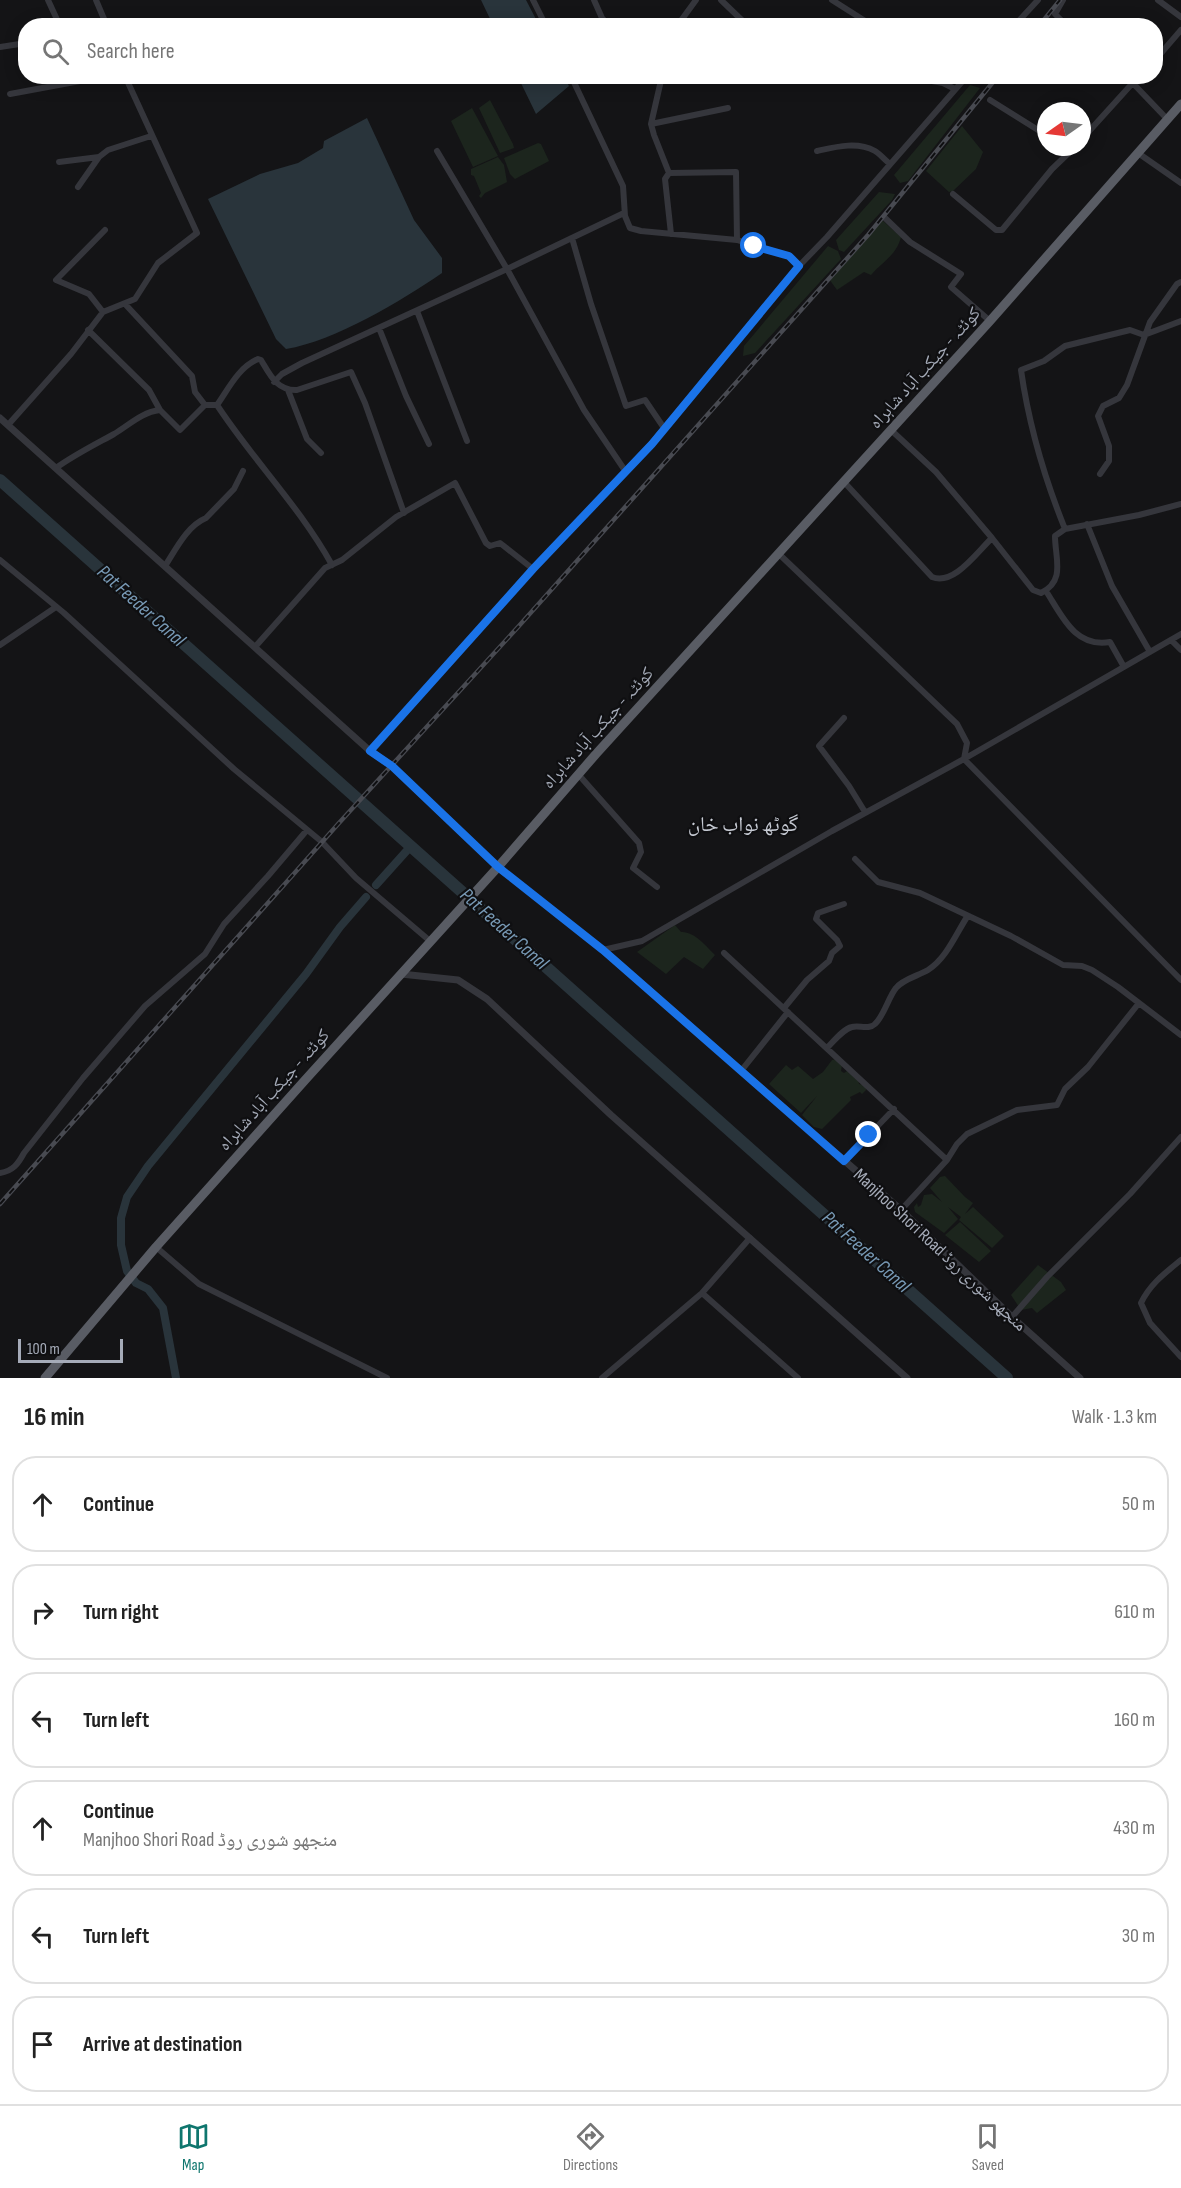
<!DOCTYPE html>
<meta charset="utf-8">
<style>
:root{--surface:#fff;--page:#f6f6f6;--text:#222;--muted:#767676;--line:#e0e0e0;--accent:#0f766e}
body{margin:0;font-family:"Sofia Sans Condensed","Noto Naskh Arabic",sans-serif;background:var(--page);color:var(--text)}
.compass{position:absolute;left:1037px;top:102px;width:54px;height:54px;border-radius:50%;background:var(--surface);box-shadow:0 3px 15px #0003;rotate:256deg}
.scale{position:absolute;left:18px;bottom:15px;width:105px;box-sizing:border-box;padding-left:6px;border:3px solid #a5abb8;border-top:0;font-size:16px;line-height:21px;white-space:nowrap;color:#a5abb8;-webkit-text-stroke:4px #0f0f11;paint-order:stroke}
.stop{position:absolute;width:18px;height:18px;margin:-14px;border:4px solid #1a73e8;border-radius:50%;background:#fff}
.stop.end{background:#1a73e8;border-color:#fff;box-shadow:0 2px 6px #0008}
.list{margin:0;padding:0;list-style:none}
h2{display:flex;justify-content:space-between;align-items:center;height:78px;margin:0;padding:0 24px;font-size:26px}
h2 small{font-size:20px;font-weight:400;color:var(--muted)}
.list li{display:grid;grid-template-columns:39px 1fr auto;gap:18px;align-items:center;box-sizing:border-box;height:96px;margin:0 12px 12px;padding:0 12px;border:2px solid var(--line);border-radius:24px}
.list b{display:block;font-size:22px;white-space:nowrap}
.list p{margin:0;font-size:20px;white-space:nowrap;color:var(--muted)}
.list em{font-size:20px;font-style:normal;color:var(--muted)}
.icon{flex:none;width:33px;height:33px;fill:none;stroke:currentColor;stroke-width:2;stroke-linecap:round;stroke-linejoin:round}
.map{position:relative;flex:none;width:1181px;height:1378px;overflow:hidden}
.search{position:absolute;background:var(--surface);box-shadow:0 3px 15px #0003;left:18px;right:18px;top:18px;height:66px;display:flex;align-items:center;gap:15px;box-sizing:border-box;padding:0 21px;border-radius:24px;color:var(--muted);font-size:22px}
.sheet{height:726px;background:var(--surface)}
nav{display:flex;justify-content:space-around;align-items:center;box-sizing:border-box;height:84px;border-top:2px solid var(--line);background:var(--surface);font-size:16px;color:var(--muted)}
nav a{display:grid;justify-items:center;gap:3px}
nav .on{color:var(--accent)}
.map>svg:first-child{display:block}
.green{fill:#1c251d}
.water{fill:#29343b}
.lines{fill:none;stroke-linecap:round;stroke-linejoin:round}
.canal{stroke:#29343b;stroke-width:8}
.river{stroke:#29343b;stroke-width:12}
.minor{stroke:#35363c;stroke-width:6}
.tertiary{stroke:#35363c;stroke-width:7}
.trunk{stroke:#595c64;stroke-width:9}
.rail-casing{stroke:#484a51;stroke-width:4.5}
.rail{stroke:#0f0f11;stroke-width:2;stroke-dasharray:7;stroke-linecap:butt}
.route{stroke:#1a73e8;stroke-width:8}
.labels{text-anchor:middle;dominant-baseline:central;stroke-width:4.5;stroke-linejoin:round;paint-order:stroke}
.street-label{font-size:18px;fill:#a5abb8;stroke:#0f0f11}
.water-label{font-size:20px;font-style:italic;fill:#789ab6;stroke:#0f0f11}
.quarter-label{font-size:21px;fill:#c6cad3;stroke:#0f0f11}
</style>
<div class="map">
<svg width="1181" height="1378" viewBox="0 0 1181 1378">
<rect width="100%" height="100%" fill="#141416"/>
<!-- green -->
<path class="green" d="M970,85L980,88L908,181L900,183L894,175Z
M490,100L513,144L514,148L500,153L479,108Z
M472,108L498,156L473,167L451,121Z
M962,126L983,152L976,169L953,191L949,192L926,171Z
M538,143L541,144L549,161L515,179L510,174L504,158Z
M498,157L504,165L507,182L485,193L481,198L479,196L481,193L474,176L471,175V169Z
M879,192L895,194L892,200L844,252L839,250L836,240Z
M882,220L901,237C896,256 883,261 871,275L864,272L837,290L829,279Z
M828,246L838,251L841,259L755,353L743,356L744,346Z
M675,925L681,932C694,931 706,946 715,955L703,969L684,957L666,974L637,952Z
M837,1059L842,1065L841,1071L844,1073L847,1071L858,1078L859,1084L865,1085L866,1090L862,1094L860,1092L850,1097L851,1100L822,1129L814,1127L802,1115L817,1096L801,1113L769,1084L786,1065L792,1070L798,1066L813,1079L823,1072L832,1060Z
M945,1176L965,1197L973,1203L965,1214L973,1207L1004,1236L992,1248L959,1220L961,1217L948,1207L958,1219L944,1233L915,1212L914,1207L917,1203L918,1207L921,1205L924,1195L932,1194L942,1202L930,1188L940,1177Z
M960,1222L991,1251L979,1262L945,1235Z
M1038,1265L1061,1282L1066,1290L1037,1313L1032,1308L1021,1310L1011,1295Z"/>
<!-- water -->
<path class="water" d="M481,0H526L539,25H493Z
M518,77H564L569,86L536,114Z
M367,118L414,220L442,258V273C401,301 335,341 286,349L276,339L208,199L260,174L298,163L323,148L324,141Z"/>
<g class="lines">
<!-- canal -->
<path class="canal" d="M376,885L411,846
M176,1378L163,1308L148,1289L136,1283L127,1271L121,1245V1218L127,1197L148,1166L306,974L340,927L366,897"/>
<!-- river -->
<path class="river" d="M0,480L1007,1378"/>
<!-- minor -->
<path class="minor" d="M48,0L60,26
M96,0L107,26
M533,0L546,26
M594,0L602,18L610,26
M721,0L748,26
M832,0L873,26
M1063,0L1055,14L1067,26
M1158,0L1181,17
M677,26L696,0
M1014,26L1038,0
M0,47L26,43
M1156,59L1181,30
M571,76L623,186L625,216L630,228L641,231L737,240L789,256L799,266
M662,76L651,124L654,135L669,173L665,179L671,234
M905,76L943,83L955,89
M1126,76L1168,120
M10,94L107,76
M990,100L1046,135
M651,124L728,108
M1082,139L1139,76
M817,151C835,147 857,141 875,151C880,154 885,160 890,164
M1138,153L1181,183
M59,162L99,157L108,150L151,136
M669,173L736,172L737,240
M78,187L99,157
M953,194L996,230H1002L1052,169L1075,147
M624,213L507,269L584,410L626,472
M884,217L910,242L961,274L951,287L990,321
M572,238L591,304L626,406L645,400L664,428
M125,304L192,376L195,392L205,405
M417,311L467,441
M103,312L135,299L158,263L197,233L125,76
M1181,321L1144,335L1130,330L1065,346L1044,361L1021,370C1029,426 1044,477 1065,529L1139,515L1181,504
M379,328L406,396L429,444
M88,330L149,390L160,410
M274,382L282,374L302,363L507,269L437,151
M288,390L307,439L321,453
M217,405C229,388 238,368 258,359L261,360C270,375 277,391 297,390L351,372L365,403L404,513
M217,405C253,460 300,507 332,565
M8,425L71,354L103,312L89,294L56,280L105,230
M891,430L936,472L992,538L1033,590L1041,593C1066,581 1055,558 1055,536L1065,529
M56,468C74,455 94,445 114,434C129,425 142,412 160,410L180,430L205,405H217
M1100,474L1109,461V446L1098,416L1103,406L1119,398L1127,385L1150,322L1177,284L1181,282
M844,482L932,577C954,586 977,552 992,538
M1087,524L1112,586L1150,652
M779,554L957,724L967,743L964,759L1181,980
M0,560L64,613L234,769L322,842L356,878L430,941
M165,566C176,549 187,526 206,518L234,489L243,471
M1046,591C1062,616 1075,648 1110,642L1124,667
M1171,640L1181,650
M0,645L56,607
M255,647L325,568L342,560L396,517L455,483L486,543L490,546L500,543L533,569
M844,718L819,746L849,786L865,812
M370,751L533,569L652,443L799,266L827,237L967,76
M578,774L639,843L641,852L633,868L657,887
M855,859L878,882L920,893L1011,936L1063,965L1082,966L1092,970L1118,987L1181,1035
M603,950L642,941L832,831L964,759L1181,634
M724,953L947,1160
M784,1008L807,980L829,961L832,953L840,946L837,940L816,919L818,913L844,904
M827,1048C834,1041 843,1029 852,1027C859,1025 869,1030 875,1024C884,1016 889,996 896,988C903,979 918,976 928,970C946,959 956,934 967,917
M741,1071L788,1012
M844,1161L894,1109
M0,1173C13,1171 18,1164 24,1153L83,1078L145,1006L205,954L224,924L268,876L307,830
M901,1210L947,1160L957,1144L967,1134L1017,1110L1057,1105L1065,1089L1088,1067L1139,1003
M156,1247L199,1284L387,1378
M1181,1260C1165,1273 1150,1284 1141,1303L1150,1323L1181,1357
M702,1293L798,1378
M1012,1317L1047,1277L1130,1194L1181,1137
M602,1378L702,1293L750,1238"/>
<!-- tertiary -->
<path class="tertiary" d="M0,418L370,751L392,766L498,867L603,950L901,1210L1012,1317L1080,1378
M401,974L458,980L487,999L611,1115L907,1378"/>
<!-- trunk -->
<path class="trunk" d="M45,1378L156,1247L306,1079L498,867L596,754L990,321L1181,104"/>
<defs>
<path id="rail" d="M1039,26L1060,0
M0,1204L339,823L518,627L868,235L998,76"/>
</defs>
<!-- rail casing -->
<use href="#rail" class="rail-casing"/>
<!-- rail -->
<use href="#rail" class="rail"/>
</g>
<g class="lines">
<!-- route -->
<path class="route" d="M754,246L789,256L799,266L652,444L533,569L370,751L392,766L498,867L603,950L844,1161L869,1135"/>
</g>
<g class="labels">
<!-- street labels -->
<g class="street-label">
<text transform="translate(925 368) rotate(-48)">کوئٹہ - جیکب آباد شاہراہ</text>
<text transform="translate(598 728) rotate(-48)">کوئٹہ - جیکب آباد شاہراہ</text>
<text transform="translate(274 1090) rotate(-48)">کوئٹہ - جیکب آباد شاہراہ</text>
<text transform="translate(940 1250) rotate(43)">Manjhoo Shori Road منجھو شوری روڈ</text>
</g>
<!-- water labels -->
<g class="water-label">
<text transform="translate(141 606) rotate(42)">Pat Feeder Canal</text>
<text transform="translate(504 929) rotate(42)">Pat Feeder Canal</text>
<text transform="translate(866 1252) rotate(42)">Pat Feeder Canal</text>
</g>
<!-- quarter labels -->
<g class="quarter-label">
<text x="743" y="824">گوٹھ نواب خان</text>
</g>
</g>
</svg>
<svg class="compass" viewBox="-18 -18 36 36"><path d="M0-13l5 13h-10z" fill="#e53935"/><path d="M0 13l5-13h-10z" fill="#767676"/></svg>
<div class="scale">100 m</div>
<div class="stop" style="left:754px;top:246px"></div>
<div class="stop end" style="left:869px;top:1135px"></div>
<div class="search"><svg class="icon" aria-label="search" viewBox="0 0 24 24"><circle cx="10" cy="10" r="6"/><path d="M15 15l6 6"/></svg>Search here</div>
</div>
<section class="sheet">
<h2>16 min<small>Walk · 1.3 km</small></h2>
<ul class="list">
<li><svg class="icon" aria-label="ahead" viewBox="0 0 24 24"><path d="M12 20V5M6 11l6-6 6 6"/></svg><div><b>Continue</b></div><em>50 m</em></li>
<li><svg class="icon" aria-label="right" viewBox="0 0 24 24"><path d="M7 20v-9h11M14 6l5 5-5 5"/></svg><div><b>Turn right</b></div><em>610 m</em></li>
<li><svg class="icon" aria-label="left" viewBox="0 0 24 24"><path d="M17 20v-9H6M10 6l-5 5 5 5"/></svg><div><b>Turn left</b></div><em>160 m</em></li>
<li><svg class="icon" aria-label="ahead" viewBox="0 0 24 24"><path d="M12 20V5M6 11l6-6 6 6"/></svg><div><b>Continue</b><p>Manjhoo Shori Road منجھو شوری روڈ</p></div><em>430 m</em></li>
<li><svg class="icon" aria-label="left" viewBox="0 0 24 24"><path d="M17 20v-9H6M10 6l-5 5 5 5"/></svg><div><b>Turn left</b></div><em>30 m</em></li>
<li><svg class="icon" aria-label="arrive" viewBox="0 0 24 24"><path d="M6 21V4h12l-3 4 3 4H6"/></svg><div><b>Arrive at destination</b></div></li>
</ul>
</section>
<nav>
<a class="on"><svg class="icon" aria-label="map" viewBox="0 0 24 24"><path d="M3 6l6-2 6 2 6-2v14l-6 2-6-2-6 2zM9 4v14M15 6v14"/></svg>Map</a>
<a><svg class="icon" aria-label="directions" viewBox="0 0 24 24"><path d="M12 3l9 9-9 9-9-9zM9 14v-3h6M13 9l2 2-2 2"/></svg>Directions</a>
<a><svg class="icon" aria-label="saved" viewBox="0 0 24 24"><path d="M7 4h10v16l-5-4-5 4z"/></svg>Saved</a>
</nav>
